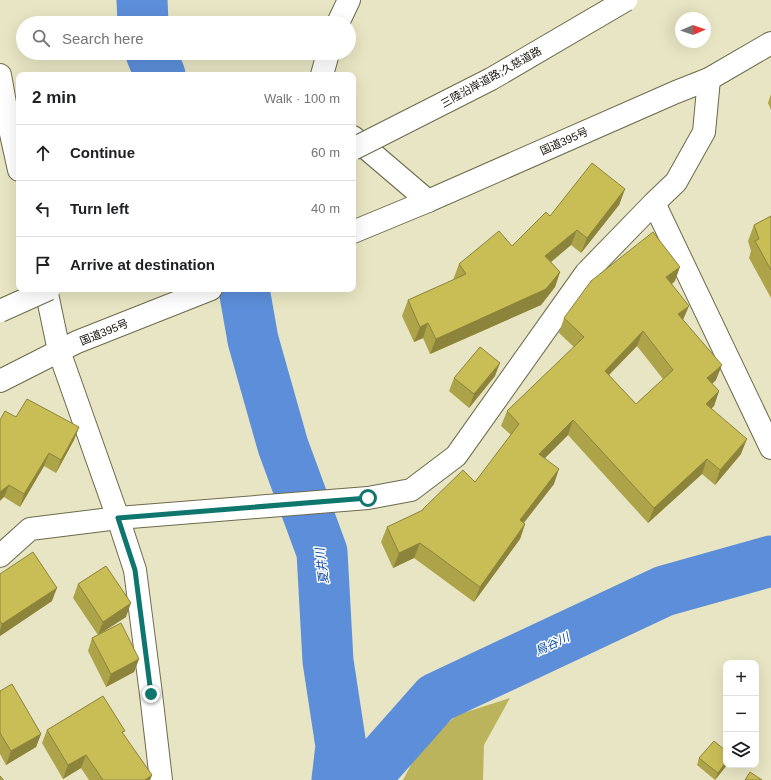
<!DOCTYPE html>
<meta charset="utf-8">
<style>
:root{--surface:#fff;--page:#f2f2f2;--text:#202124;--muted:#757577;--line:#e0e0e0}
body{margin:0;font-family:Helvetica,"Noto Sans JP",sans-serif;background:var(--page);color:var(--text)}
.controls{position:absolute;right:12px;bottom:12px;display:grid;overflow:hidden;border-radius:8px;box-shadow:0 4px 16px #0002}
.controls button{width:36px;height:36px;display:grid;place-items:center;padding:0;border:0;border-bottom:1px solid var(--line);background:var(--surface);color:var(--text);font:20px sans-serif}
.compass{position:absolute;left:675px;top:12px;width:36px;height:36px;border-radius:50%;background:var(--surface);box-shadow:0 4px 16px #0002;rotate:88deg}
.stop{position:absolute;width:12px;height:12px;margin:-9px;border:3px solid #0f766e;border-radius:50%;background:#fff}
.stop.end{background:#0f766e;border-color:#fff;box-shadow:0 1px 4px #0008}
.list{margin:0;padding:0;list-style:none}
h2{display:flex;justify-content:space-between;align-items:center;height:52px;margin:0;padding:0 16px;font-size:17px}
h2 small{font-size:13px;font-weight:400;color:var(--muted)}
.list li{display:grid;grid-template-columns:26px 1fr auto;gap:12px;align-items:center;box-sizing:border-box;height:56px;padding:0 16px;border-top:1px solid var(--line)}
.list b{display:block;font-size:15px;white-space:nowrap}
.list em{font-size:13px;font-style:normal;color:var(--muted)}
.icon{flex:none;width:22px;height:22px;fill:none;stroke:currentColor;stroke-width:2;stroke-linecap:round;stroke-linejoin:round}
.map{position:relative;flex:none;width:771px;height:780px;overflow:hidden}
.search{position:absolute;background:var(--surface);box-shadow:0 4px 16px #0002;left:16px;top:16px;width:340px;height:44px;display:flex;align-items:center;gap:10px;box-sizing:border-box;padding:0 14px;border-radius:22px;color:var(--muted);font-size:15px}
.panel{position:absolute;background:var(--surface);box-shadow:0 4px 16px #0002;left:16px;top:72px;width:340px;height:220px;border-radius:8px}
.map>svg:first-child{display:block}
.green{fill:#bcb35d}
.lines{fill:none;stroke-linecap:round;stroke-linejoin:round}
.river{stroke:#5c8ed9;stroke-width:51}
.street-casing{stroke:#6d6a4c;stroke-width:24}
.highway-casing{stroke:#6d6a4c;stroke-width:24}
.street{stroke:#fff;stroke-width:22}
.highway{stroke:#fff;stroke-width:22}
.highway-bridge-casing{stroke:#6d6a4c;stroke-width:24;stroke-linecap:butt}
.highway-bridge{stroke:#fff;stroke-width:22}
.wall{fill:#ada349;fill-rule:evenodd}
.shaded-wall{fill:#8d843c}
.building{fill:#c9bd55;stroke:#8d843c;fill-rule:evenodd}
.route{stroke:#0f766e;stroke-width:5}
.labels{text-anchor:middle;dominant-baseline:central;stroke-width:3;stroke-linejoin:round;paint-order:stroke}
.street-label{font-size:11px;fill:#121006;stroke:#fff}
.water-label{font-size:12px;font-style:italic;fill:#084aa3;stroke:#fff}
</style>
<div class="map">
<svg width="771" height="780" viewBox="0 0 771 780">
<rect width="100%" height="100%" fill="#e8e5c4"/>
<!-- green -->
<path class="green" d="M510,698L484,745L483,780H403L421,746L457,715Z"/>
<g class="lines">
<!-- river -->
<path class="river" d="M142,0L143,23
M151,53L160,75
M244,289L253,340L283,446L322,552L328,661L341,746L337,780
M366,780L375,767L436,698L664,591L771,561"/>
<defs>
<path id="street" d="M338,23L349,0
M0,75L8,120L19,170
M322,75L328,53
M353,137L428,201
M654,203L771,448
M46,289L59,351L118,518L135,570L151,694L161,780
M0,556L30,529L118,518L368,498L411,490L456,456L586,273L654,203L676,182L704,132L709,79"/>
<path id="highway" d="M353,232L428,201L676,92L709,79L771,43
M0,381L77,342L211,289"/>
</defs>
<!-- street casing -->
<use href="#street" class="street-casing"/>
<!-- highway casing -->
<use href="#highway" class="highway-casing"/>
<!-- street -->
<use href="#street" class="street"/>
<!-- highway -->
<use href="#highway" class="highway"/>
<defs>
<path id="highway-bridge" d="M353,149L491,79L626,0
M0,311L49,289"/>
</defs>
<!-- highway-bridge casing -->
<use href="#highway-bridge" class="highway-bridge-casing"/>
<!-- highway-bridge -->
<use href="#highway-bridge" class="highway-bridge"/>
</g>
<!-- wall -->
<path class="wall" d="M771,94V110L768,103Z
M625,189L619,205L581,253L571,245L551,262L560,272L555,287L541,305L430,354L423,338L414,342L402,316L408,300L453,280L459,264L512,246L550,216Z
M771,216V298L749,258L751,251L748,241L754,225Z
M675,281L672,284L683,320L716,380L712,384L719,391L714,406L711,408L741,454L715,485L702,474L648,523L568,435L545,458L554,484L524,523L525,524L520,539L474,602L414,558L393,568L381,542L387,527L422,511L423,509L475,482L511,435L501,426L507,411L574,347L559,333L564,318ZM637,346L663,379L636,404L609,375Z
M495,376L469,408L449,391L454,378Z
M16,417L79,427L74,440L56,473L44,466L20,507L4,497Z
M0,574L52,601L0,636Z
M78,584L126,617L98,635L73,598Z
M92,638L139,659L134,672L106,687L88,651Z
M0,691L41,734L36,747L6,765L0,754Z
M47,730L123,734L152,775L150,780H89L81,768L63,779L42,743Z
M699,758L726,765H727L715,780L697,765Z"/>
<!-- shaded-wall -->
<path class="shaded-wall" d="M625,189L619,205L581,253L587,238Z
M577,230L571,245L540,271L545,256Z
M680,267L675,281L661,292L666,277Z
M560,272L555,287L541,305L430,354L436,339Z
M689,306L683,320L678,314Z
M428,323L423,338L414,342L420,327Z
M643,331L637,346L599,385L605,371Z
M500,363L495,376L469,408L474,394Z
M722,365L716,380L702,393L707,378Z
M719,391L714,406L701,419L706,404Z
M573,420L568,435L534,469L539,454Z
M79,427L74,440L56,473L61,460Z
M747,439L741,454L715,485L720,470Z
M49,453L44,466L20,507L24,494Z
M707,459L702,474L648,523L654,508Z
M559,469L554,484L514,535L520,520Z
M9,485L4,497L0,501V492Z
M525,524L520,539L474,602L480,587Z
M420,543L414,558L393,568L399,553Z
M57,588L52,601L0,636V630L2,624Z
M131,603L126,617L98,635L103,622Z
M139,659L134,672L106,687L111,674Z
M41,734L36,747L6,765L11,751Z
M86,755L81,768L63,779L68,765Z
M726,762V765H727L715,780L718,773Z
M152,775L150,780H145Z"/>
<!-- building -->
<path class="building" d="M592,163L625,189L587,238L577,230L545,256L560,272L546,289L436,339L428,323L420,327L408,300L466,274L459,264L499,231L512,246L546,212L550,216Z
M771,216V270L755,241L759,239L754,225Z
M653,232L680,267L666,277L689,306L678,314L722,365L707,378L719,391L706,404L747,439L720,470L707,459L654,508L573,420L539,454L559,469L520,520L525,524L480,587L420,543L399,553L387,527L423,510V509L463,470L475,482L519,424L507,411L584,337L564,318L591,281ZM643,331L673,370L636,404L605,371Z
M480,347L500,363L474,394L454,378Z
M27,399L79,427L61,460L49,453L24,494L9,485L0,492V420L5,411L16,417Z
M33,552L57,588L2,624L0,621V574Z
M106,566L131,603L103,622L78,584Z
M121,623L139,659L111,674L92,638Z
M12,684L41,734L11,751L0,733V691Z
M103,696L125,731L122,732L152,775L145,780H103L86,755L68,765L47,730Z
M714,741L726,751V762L718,773L699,758Z
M750,772L762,780H745Z
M0,776L3,779V780H0Z"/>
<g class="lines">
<!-- route -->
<path class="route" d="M151,694L135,570L118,518L368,498"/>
</g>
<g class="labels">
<!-- street labels -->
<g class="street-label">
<text transform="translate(491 77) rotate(-29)">三陸沿岸道路;久慈道路</text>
<text transform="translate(564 141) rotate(-24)">国道395号</text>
<text transform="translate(104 332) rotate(-22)">国道395号</text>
</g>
<!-- water labels -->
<g class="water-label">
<text transform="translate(322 566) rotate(-97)">夏井川</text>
<text transform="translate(552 644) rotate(-25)">鳥谷川</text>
</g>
</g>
</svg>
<div class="controls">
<button>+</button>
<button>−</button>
<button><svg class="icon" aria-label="layers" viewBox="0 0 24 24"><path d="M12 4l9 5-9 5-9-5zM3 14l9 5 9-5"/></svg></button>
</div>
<svg class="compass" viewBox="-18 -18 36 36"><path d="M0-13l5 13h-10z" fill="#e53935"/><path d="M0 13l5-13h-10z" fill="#757577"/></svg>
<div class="stop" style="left:368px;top:498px"></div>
<div class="stop end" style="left:151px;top:694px"></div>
<div class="search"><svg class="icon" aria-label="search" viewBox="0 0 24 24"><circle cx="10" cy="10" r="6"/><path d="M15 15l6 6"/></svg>Search here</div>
<section class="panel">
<h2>2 min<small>Walk · 100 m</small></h2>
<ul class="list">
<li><svg class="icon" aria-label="ahead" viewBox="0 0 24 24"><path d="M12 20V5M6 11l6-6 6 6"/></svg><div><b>Continue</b></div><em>60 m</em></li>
<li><svg class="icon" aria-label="left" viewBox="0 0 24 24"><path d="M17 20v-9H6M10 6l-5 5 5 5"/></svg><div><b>Turn left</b></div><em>40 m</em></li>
<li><svg class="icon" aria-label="arrive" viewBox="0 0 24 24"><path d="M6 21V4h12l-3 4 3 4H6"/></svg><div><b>Arrive at destination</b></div></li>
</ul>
</section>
</div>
